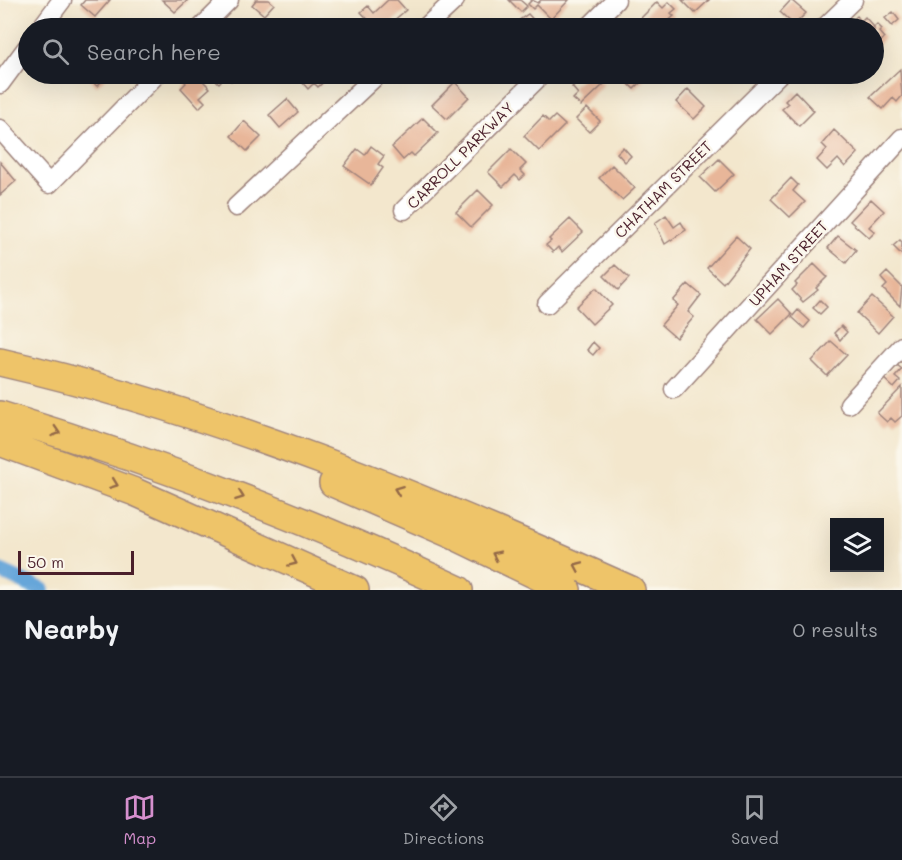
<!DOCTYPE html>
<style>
:root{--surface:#171b24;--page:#20242c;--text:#f1f3f6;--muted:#9ea1a6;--line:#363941;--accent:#d690ce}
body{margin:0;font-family:Mali,sans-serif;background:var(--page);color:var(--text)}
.controls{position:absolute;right:18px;bottom:18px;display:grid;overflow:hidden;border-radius:0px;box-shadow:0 6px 24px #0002}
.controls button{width:54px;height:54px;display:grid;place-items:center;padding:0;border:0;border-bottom:2px solid var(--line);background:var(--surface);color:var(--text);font:30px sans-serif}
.scale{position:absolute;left:18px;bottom:15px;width:116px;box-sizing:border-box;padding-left:6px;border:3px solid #4a1f2b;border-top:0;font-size:16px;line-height:21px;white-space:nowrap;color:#4a1f2b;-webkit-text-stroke:4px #fbf7ec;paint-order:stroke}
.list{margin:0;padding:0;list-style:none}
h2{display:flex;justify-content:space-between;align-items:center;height:78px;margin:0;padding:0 24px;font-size:26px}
h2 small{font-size:20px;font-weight:400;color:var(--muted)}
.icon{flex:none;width:33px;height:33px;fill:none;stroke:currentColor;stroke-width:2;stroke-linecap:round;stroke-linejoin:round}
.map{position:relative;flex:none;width:902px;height:590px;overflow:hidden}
.search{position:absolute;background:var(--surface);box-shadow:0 6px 24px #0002;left:18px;right:18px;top:18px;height:66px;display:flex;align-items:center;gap:15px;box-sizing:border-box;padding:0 21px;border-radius:33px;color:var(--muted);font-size:22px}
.sheet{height:186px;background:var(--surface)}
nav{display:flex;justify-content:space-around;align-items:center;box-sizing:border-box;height:84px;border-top:2px solid var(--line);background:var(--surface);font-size:16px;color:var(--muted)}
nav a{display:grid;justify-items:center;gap:3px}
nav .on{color:var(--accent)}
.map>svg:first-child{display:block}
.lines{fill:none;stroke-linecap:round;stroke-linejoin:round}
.canal{stroke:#66a6d9;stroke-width:16}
.building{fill:#e8b699}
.minor-casing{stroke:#9e837c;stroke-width:21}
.highway-casing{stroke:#9e837c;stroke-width:30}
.minor{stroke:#fff;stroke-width:18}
.highway{stroke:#eec469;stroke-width:27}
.oneway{stroke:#946947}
.labels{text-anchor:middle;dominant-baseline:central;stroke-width:5;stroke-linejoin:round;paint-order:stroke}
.street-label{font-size:15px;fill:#4a1f2b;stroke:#fbf7ec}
</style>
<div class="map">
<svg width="902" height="590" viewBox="0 0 902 590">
<rect width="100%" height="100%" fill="#fbf7ec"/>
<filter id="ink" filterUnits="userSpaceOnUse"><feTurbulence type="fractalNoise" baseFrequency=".0167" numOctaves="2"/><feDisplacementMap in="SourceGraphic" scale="12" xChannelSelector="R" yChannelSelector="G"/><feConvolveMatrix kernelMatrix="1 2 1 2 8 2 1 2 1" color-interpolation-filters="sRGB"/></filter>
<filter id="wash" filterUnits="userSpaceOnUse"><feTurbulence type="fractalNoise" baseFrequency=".008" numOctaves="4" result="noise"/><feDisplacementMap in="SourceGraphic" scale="24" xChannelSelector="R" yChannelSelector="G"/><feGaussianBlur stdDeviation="1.35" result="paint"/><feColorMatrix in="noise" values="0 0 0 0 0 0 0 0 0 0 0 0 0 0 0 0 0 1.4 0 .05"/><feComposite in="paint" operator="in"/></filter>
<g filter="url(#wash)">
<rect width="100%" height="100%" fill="#f3e7cd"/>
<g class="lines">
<!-- canal -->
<path class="canal" d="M0,571L42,590"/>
</g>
<g id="blocks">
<!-- building -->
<path class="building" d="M85,0H110L95,17L81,5Z
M162,0H188L175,12Z
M256,0H269L274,4L264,15L252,5Z
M388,0H397L406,10L385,28H376L361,12L368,6L374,13Z
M509,0H520L527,6L521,12Z
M532,0L538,3L541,0H569L551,19L537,5L533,9L528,4Z
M682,0H709L695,13Z
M791,0L806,13L794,25L780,12Z
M657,2L663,8L669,2L676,9L671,13L674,16L661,28H639L635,24Z
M893,12L899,20L892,26L885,18Z
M528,14L540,27L538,28H508Z
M857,16L861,21L865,17L874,27L877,24L882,29L879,32L884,38L874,49V28H857L851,22Z
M139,20L147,28H131Z
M900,69L902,96L897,102L893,98L883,109L870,97Z
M84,74H109L97,86Z
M196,74L210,88L200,97L205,102L199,108L181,88L186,83L184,80L187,78L188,80Z
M209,74H238L231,81L226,76L219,83Z
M305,74H332L318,87L314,83L308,89L302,82L308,77Z
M586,74H593L604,84L581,106L573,99L578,94L572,87Z
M618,74H640L645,78L634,89Z
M455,82L469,97L447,119L432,105Z
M688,89L706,107L694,119L676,102Z
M795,91L814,111L799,126L782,109L788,104L785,101Z
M287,99L298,112L280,128L269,115Z
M587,108L600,121L589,132L576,119Z
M543,116L549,122L555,116L565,125L539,151L524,136Z
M423,118L438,133L414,156L411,153L403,160L392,147Z
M244,121L261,137L247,151L231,136Z
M834,130L858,153L845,167L838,159L827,170L817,160L827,149L822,144Z
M371,146L384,156L378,164L383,168L371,185L344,166L357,149L365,155Z
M623,147L631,156L625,162L617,153Z
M511,149L526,164L520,170L525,175L520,180L515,175L503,187L488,172Z
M719,159L734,174L715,192L700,177Z
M0,162L16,181L0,195Z
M612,165L635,188L622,200L599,178Z
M791,178L798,185L793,191L805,202L790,217L771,199Z
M478,190L493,205L471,227L456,212Z
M871,199L884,211L869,227L875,232L869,238L850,221Z
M666,215L674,227L681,222L686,230L665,244L655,223Z
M570,219L583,232L562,252L558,247L553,252L546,245L551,241L549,239Z
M736,236L750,249L723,283L707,268Z
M838,236L856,250L846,263L828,248Z
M900,240L902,242V255L893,246Z
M814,264L827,277L816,288L818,290L803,302L792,290L797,285L795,283Z
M615,265L629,278L618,290L604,276Z
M887,272L902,287L900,306L883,289L887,285L881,278Z
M688,284L701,295L688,312L694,317L676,338L661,325L678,305L673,301Z
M596,288L612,305L592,324L576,307Z
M872,297L893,316L878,333L857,313Z
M778,299L792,314L772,334L757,319Z
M820,300L827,307L820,314L813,308Z
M798,310L810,321L804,328L792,317Z
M841,326L847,332L840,340L834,333Z
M831,341L847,355L827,376L812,361Z
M593,342L599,348L593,355L587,350Z
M897,365L902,369L895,377L900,381L894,388L882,377Z
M902,387V416L895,422L891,418L887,422L877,413Z"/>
</g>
</g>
<g filter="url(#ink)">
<use href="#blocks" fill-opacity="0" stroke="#9e837c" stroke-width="1.5"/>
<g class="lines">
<defs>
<path id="minor" d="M41,28L62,0
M201,28L229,0
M425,28L455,0
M588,28L616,0
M824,28L853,0
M0,84L28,46
M0,129L49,184L157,74
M236,207L378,74
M404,210L542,74
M547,304L779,74
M674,389L902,138
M849,404L902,346"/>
<path id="highway" d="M0,362C219,412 427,498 631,590
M0,415C158,463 310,520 459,590
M0,442L135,492L355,590
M333,483L453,535L567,590"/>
</defs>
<!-- minor casing -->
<use href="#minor" class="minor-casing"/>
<!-- highway casing -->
<use href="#highway" class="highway-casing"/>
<!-- minor -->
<use href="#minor" class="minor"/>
<!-- highway -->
<use href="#highway" class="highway"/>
</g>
<!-- one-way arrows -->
<defs><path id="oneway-chevron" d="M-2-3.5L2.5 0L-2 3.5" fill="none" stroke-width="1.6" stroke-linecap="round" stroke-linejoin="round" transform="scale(1.5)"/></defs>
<g class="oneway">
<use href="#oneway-chevron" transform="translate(56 432) rotate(18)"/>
<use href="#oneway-chevron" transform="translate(114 484) rotate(21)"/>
<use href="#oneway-chevron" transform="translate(398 490) rotate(-159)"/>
<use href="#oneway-chevron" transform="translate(240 496) rotate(20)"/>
<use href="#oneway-chevron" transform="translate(496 555) rotate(-155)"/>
<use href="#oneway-chevron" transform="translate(293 562) rotate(24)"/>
<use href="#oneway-chevron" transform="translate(578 566) rotate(-156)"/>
</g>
</g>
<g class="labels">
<!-- street labels -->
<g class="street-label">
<text transform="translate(460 155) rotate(-45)">CARROLL PARKWAY</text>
<text transform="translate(663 189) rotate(-45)">CHATHAM STREET</text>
<text transform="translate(788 263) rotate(-48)">UPHAM STREET</text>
</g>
</g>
</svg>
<div class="controls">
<button><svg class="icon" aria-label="layers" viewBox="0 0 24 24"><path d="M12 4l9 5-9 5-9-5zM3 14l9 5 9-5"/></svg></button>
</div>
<div class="scale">50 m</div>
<div class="search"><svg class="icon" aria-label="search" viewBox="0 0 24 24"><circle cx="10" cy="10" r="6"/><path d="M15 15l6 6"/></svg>Search here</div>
</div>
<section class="sheet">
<h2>Nearby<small>0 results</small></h2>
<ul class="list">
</ul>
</section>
<nav>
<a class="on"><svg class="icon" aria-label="map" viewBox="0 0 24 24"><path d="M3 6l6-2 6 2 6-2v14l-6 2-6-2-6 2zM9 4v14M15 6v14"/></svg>Map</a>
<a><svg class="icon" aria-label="directions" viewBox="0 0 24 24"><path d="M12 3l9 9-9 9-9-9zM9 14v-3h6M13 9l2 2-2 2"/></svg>Directions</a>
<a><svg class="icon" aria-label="saved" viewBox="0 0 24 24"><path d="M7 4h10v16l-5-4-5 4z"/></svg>Saved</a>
</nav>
